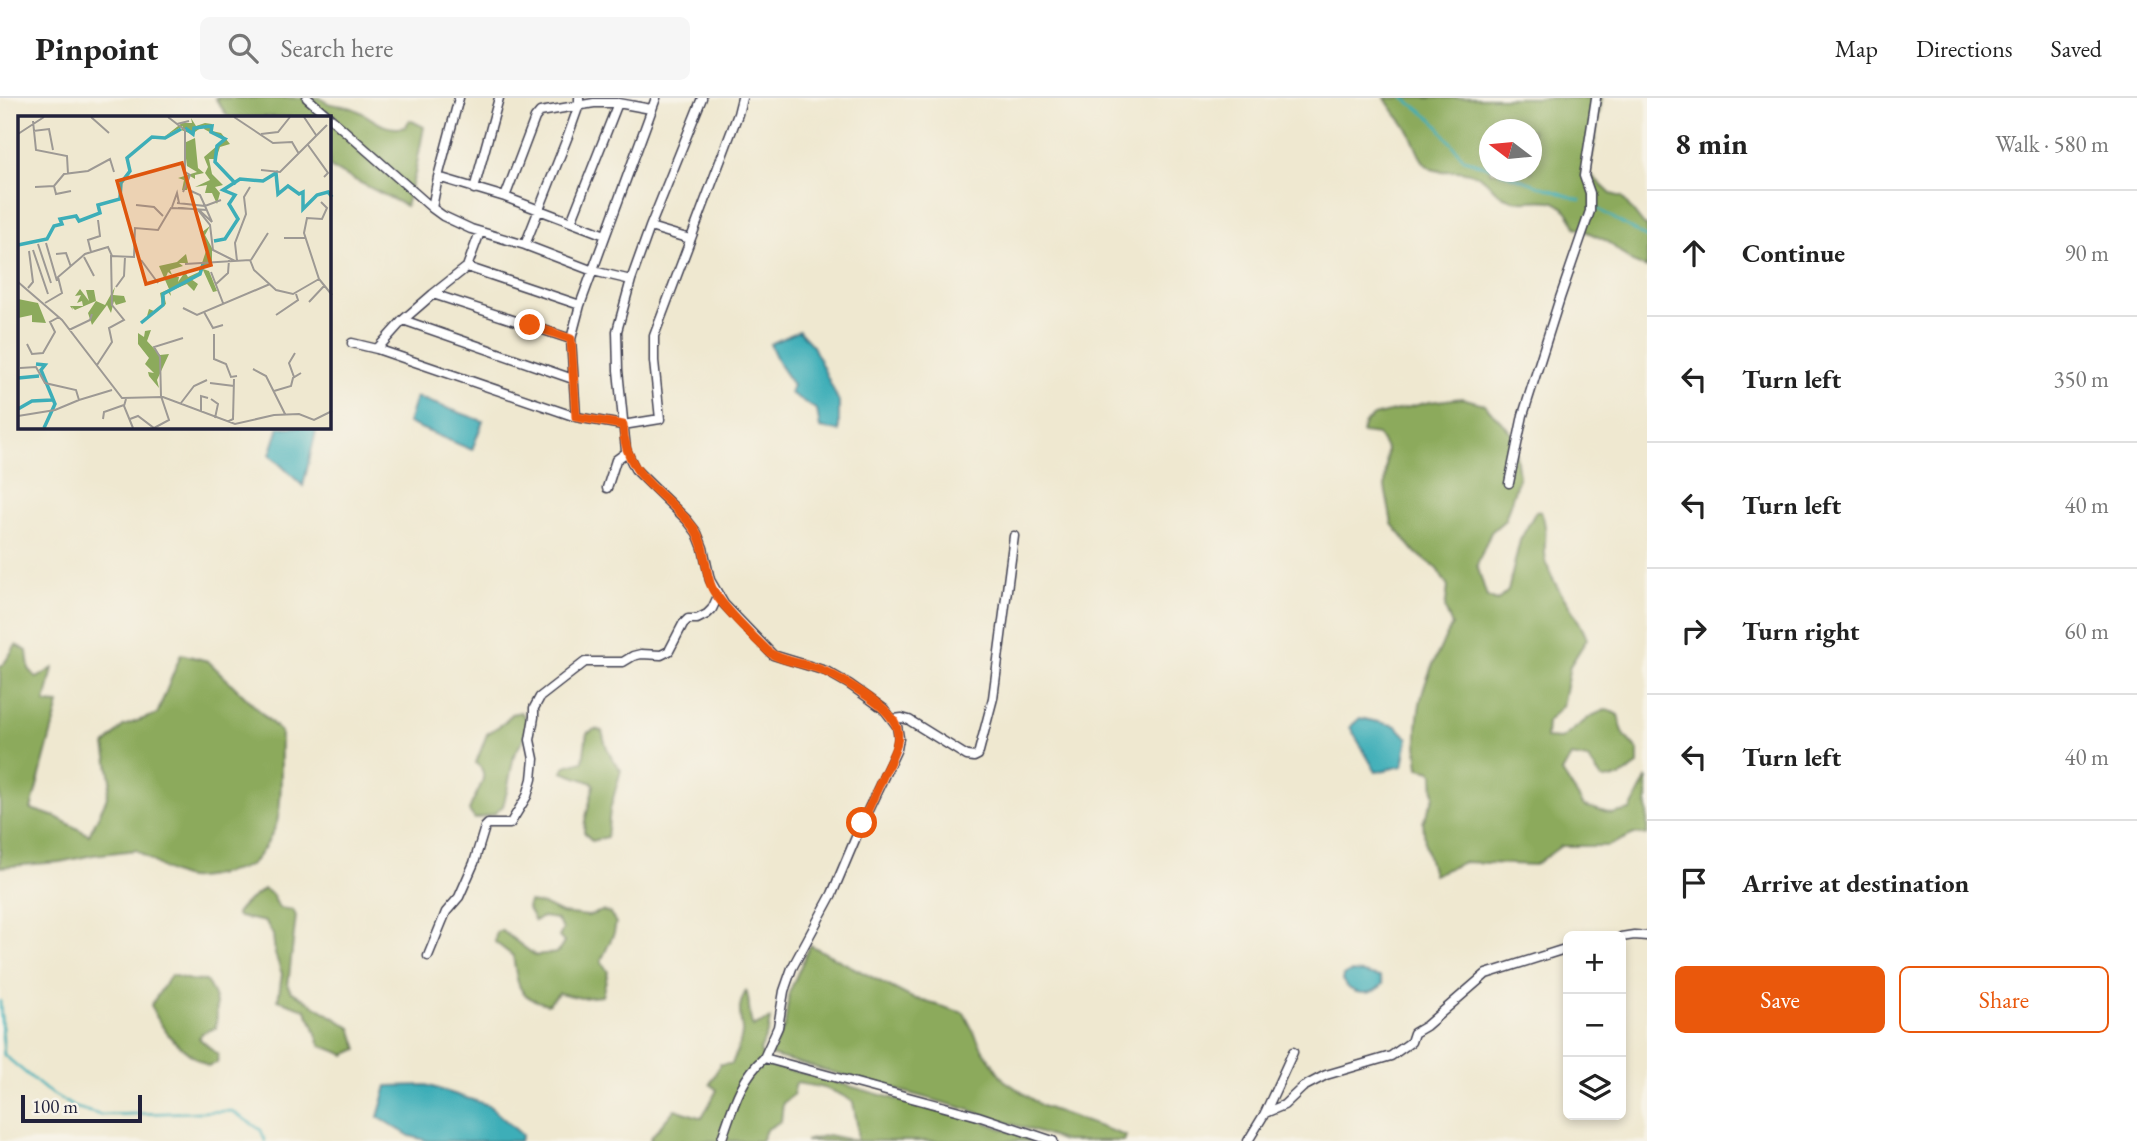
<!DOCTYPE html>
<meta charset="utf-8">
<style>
:root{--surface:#fff;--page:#f6f6f6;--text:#222;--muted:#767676;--line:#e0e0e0;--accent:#ea580c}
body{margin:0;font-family:"EB Garamond",serif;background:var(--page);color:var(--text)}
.controls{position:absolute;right:21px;bottom:21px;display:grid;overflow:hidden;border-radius:10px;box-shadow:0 4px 10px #0003}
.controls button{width:63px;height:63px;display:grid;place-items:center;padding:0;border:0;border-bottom:2px solid var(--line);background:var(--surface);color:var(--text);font:35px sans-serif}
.compass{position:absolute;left:1479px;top:21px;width:63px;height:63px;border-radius:50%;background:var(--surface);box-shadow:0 4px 10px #0003;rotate:286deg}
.scale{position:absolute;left:21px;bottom:18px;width:121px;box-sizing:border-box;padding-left:7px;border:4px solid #22223b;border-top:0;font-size:19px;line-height:24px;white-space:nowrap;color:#22223b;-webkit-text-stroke:5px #f7f3e8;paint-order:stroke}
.stop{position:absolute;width:21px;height:21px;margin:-16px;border:5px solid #ea580c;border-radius:50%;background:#fff}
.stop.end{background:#ea580c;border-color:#fff;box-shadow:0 2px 7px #0008}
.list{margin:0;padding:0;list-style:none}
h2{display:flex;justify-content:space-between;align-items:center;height:91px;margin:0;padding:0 28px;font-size:30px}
h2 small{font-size:23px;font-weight:400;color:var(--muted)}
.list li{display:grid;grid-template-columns:46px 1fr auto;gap:21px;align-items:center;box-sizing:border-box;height:126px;padding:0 28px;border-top:2px solid var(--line)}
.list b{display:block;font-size:26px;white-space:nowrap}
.list em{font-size:23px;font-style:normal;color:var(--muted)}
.actions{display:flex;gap:14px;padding:21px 28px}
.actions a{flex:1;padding:16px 0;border:2px solid var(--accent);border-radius:10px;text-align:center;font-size:24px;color:var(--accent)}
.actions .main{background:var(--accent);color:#fff}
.icon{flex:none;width:38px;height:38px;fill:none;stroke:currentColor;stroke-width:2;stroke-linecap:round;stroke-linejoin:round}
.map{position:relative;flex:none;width:1647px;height:1043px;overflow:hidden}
header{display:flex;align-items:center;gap:42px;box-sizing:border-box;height:98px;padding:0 35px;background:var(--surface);border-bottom:2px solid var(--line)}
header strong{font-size:33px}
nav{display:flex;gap:38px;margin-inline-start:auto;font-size:24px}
.search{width:490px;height:63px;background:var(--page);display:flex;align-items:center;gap:18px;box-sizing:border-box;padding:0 24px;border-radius:10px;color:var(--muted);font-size:26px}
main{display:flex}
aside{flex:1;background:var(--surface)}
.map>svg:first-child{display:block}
.forest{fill:#8caa5c;stroke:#57664c;stroke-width:2;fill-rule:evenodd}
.water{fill:#3daeb8;stroke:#30687a;stroke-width:2}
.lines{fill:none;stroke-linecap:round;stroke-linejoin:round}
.stream{stroke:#3daeb8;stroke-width:2.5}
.minor-casing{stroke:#414051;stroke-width:11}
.minor{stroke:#fff;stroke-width:8}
.route{stroke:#ea580c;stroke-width:9}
.inset-river{fill:none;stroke:#3daeb8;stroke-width:3.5}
.inset-road{fill:none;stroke:#9d9994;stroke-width:2}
.view{fill:#de560e;fill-opacity:0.15;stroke:#de560e;stroke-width:3.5}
.inset-edge{fill:none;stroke:#22223b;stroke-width:3.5}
</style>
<header>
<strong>Pinpoint</strong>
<div class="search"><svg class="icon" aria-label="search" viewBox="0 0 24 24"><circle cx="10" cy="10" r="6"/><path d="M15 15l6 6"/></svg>Search here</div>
<nav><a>Map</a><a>Directions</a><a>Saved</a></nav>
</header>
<main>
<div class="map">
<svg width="1647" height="1043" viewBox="0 0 1647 1043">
<rect width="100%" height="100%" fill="#f7f3e8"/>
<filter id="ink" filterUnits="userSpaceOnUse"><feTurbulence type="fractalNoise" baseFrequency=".0143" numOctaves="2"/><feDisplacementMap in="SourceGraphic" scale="14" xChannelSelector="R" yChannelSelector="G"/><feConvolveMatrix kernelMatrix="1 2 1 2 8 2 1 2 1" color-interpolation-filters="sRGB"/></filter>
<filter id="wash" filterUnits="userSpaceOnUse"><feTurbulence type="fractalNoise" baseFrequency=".00686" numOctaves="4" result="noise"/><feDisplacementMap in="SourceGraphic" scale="28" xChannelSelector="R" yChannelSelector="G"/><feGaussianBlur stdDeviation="1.57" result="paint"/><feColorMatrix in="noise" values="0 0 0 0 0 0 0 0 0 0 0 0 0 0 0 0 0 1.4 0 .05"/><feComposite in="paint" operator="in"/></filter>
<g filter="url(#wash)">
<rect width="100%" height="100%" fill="#efe8d0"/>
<!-- forest -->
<path class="forest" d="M215,0H320C332,10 339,5 352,10C373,18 381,34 405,29L410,22L424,29L415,76L406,108L329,69V19H228Z
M1385,0H1602L1589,75L1611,96L1622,99L1644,127L1647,128V170L1632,164L1607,143L1576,129C1556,84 1534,113 1504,99C1496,95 1490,86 1484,81C1478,77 1470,75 1464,74C1453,71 1442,76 1432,71C1418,64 1415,42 1407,30C1399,19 1392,13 1385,0ZM1490,32H1532V74H1490Z
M1462,300L1484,306L1513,336L1519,378L1505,422L1491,434L1477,467L1487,499L1497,503L1508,493L1520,442L1536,413L1541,414C1550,434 1542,445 1546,463C1553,491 1577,513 1587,541L1570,568L1562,608L1547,624L1546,640L1561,641L1591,618L1607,611L1618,617L1624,637L1638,653V667L1618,680L1602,681L1588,661L1571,658L1562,674L1584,708L1612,716L1630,712L1647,679V737L1634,736L1608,748H1561L1535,767L1464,764L1433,777L1425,746L1423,724L1434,699L1433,676L1431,673L1419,670C1411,611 1425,578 1452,527L1445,511L1448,489L1437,471L1415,454L1392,426L1385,389L1387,352L1378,337L1362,335L1365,325L1374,318L1429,304Z
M16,547L27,553L29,571L37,580L53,570L45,605L59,606L31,711L56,719L89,737L106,702L111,682L105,647L123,628L157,616L181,556L208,563L281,634C280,662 283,693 278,720C276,732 260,759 251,766C243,772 198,782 188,780C169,777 152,762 136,752L93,757L60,764L0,769V569L3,567Z
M521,614L528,623L524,640L514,657L507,693L503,708L494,716L475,721L469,713C473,696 494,678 476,665L487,636L505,624L511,616Z
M595,631L602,633C606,649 609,659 621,672L610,712L607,739L592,743L584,734L585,723L594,687L593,685L562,674L565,668L583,663L587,635Z
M263,791L272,796L279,810L293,812L296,818L288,888L291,893L351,930L358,951L345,957L320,947L312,924L305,911L278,902L282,876L275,856L273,837L266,824L239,819L236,816C241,805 254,800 263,791Z
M529,804L543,806L561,815L588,818L602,813L610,815L616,825L614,835L601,863L608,874L602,898L581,900L559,895L548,906C516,900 518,886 513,858L495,844L496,835L501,832L536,858C550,851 555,864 564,844L559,839L563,831L556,821L543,819L535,823L527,809Z
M810,847L910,899L964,915L983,952L1004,982L1042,1008L1126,1038L1124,1043H1064L963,1010L770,957L785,927L789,895Z
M171,877L190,882L206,883C217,899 218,911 216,930L202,935L199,940L218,957L217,965L208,968C181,952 163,937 151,907Z
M746,893C751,904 747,915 753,929L770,921L768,933L760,953L767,968L803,975L945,1015L977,1021L1034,1043H805L828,1037L857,1043V1026L853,1004C835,991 817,988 796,985L793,997L783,1005L781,1023L766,1032L761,1043H650L652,1038L675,1011L702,1020L717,992L710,986L720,966H732C735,957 743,942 742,932C740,915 737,909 746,893Z"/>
<!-- water -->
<path class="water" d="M799,233L813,248L839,304V333L820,330L817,312L790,295L793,287L780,268L770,246Z
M416,299L483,323L472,352L408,325Z
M279,329H317L303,388L270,357Z
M1360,620L1396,628L1408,640L1403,668L1376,674L1350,629Z
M1350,874L1363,875L1380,879L1383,886C1371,899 1351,898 1342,882L1343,878Z
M426,987L488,1007L522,1037L520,1043H429L410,1038L378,1019L387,988Z"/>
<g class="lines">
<!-- stream -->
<path class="stream" d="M1404,0L1433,22L1464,61L1490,70
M1500,74L1580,102
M1598,111L1647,140
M0,903L4,957L46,992L74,1009L100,1017L232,1013L261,1032L265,1043"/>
</g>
</g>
<g filter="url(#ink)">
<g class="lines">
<defs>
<path id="minor" d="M307,0L329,19
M459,0L438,79L432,110L443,118L471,131L525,147L593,173L631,182
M656,0L580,207L571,241L576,319L623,327L660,321L654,263V238L738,16L742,0
M702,0L650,129L631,182L617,233L618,272L626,352L635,371L687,422L697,435L703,450L710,482L724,506L773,557L826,573L849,586L884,611L897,628L899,640L897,651L862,725L832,796L792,870L784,893L778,929L764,960L978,1018L1053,1043
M329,19L432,110
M438,79L505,99
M474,91L499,0
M571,124L618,5
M650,129L690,141
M605,137L505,99L535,20L540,14L594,5H618L651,11
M525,147L568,38L579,7V0
M467,169L480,134
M433,196L403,222L377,251L576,319
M403,222L573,281
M571,241L433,196L467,169L580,207
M352,245L377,251
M1509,385L1523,317L1560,200L1590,113V95L1584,78L1596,0
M607,390L616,362L627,354
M894,621L902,620L909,622L967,658L974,659L978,657L993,600L1014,438
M1621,839L1634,837L1647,838
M428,858L446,814L459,799L474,765L485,729L488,726H510L527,698L532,681L534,661L530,642L534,619V610L540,599L585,564H623L633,558L641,556L661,557L669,553L683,526L688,521H697L707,516L712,511L718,498
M1265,1015L1284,1007L1303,989L1326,977L1391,958L1411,944L1414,935L1426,928L1486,876L1568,850
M721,1043C732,1013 739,982 764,960
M1248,1043L1265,1015L1293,954"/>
</defs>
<!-- minor casing -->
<use href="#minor" class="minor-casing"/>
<!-- minor -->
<use href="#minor" class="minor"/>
</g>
</g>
<g class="lines" filter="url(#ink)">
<!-- route -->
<path class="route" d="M530,227L571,241L576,319L623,327C625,381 664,392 693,429C707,447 703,470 712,490C720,506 755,541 769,554C778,562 806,566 819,571C837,578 854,589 870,600C907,626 902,640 884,676C877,692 869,709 862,725"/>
</g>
<!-- overview -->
<g transform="translate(18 18)">
<rect width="313" height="313" fill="#efe8d0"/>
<path d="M173,2L178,10L187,7L194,8V15L203,17L212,28L202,31L198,43H191L194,58L205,69L197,71L202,77L199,88L194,77H187L189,69L177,71L192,64L187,57L190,51L186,41L206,24L186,13L187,9L174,18L163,14L165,10L146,21L164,7H174ZM177,22L180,52L186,57L177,59V63L172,60L169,74H164L166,64L160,62L179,56L169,50L166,27ZM192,110L187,119L194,132V146L185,153L191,155L199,175L195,176L185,154L173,163L180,168L176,175L169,168L152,175L153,180L150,176L146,179L148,188L136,198L129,200L131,193L136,195L144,188L142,177L151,173L141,150L159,146L168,138L170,147H161L165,150L152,154L154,159L150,156L148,161H161L160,166L167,156L170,161L181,156L189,132L183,117ZM97,171L95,179L106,180L108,186L98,189L96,185L93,197L89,189L74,209L70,197L78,185L57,194L54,191L55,194L52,190H65L64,185L59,187L63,179L57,180L62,173L71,185L68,174H76L78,185L87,189ZM0,183L20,187L28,207L14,206V199L0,202ZM133,214L129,225L142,239L151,238L139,264L141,272L131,260L130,256L136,257L127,248L131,242L120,228V217L126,221L127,215Z" fill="#8caa5c"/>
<path class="inset-river" d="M167,12L175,18L176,12L194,10L193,16L207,23L199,30L197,46L218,68M196,125L207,123L220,103L211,88L217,79L205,74L222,63L245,65L258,57L260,78L270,70L281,78L285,76V93L299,79L310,76L314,81M0,129L29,123L36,110L44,108L42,103L58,100L61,105L82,97L80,89L102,83L103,67L112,55L109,42L134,21L147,22L163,13M123,207L145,189V178L182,158L185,148M18,248L27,249L23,254L37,288L26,312M0,262L21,260M0,293L14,285L34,284"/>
<path class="inset-road" d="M73,1L91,17M150,1L159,8L171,5M216,1L255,27L274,26L281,38M286,1L298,19M15,5L18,34L49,40L50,58M159,8L167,14V56L172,59L165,76M15,15L31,13L35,34M0,18L26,1M243,18L260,16L272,1M290,29L310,57L306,61M243,54L262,56L309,9M36,70L38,78L53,75M17,71L36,70L46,58L70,55L92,43L96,56M173,75L182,79L187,90L203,84M303,86L309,92L304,103L289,102L286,117L301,163L314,179M159,87L187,90L194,106L181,94M118,89L136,91L145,100M154,91L159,77L161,87M160,92L189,94M180,94L192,109L195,134L217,145M266,122H288M28,127L39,165M20,128L33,167M15,134L30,178M73,136L70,124L82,120L80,104M38,138L48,137L53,151M66,141L76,160M123,144L140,167M233,144L250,117M219,145L217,127L228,98L226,81L232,71M167,148L232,144L236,154L258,174L275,178L301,163M193,156L205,187M0,166L44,204L104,282L145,281L217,308L256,299L281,298L296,304L314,295M198,168L210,157L211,144M98,171L106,160L107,141M10,172L15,166L11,135M291,186L306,170M27,187L44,177L40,161L67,138L90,131L94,140M165,192L179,199L252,168M186,196L195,212L205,209M258,199L280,184L278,178M51,214L72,204L74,198M196,218V243L208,248L213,261L219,260M9,228L14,238L25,237L37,216L32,206L41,201M79,249L94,226L91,212L106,204L94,189L93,140L116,141L117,112L140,114L153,92L177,93M2,252L18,251L27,267L58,274L61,284L94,274M235,253L248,260L267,298M276,261L271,247L277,237M192,267L216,270M256,275L273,270L275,262L283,257M108,283L106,290L115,312M193,283L200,288L197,302M163,287L176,270L189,264M183,296V280L190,282M0,300L37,294L61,284M85,303L86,296L106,289M112,303L120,300L136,312L151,304L143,280L142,241L136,231L165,222M209,306L215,303L216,263"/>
<path class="view" d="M164,47L193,149L128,168L99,65Z"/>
<rect width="313" height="313" class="inset-edge"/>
</g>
</svg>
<div class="controls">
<button>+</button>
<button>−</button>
<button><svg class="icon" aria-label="layers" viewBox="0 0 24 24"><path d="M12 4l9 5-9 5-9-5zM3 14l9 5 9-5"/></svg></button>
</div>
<svg class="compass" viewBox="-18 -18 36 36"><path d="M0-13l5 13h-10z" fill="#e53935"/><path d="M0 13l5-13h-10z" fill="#767676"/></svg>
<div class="scale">100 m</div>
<div class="stop" style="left:862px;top:725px"></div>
<div class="stop end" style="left:530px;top:227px"></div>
</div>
<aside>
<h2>8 min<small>Walk · 580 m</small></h2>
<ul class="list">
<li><svg class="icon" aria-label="ahead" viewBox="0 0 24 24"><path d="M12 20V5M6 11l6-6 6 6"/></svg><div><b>Continue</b></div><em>90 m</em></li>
<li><svg class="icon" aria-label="left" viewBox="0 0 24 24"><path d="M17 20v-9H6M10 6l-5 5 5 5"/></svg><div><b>Turn left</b></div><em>350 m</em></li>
<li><svg class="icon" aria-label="left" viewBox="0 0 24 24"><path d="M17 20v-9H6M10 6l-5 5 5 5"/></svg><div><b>Turn left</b></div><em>40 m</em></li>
<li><svg class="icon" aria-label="right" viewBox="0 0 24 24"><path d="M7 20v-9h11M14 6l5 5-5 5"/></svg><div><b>Turn right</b></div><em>60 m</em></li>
<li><svg class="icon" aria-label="left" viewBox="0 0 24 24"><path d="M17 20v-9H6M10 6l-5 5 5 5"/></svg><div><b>Turn left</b></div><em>40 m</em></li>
<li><svg class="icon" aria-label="arrive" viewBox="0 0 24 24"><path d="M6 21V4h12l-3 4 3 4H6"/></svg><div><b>Arrive at destination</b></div></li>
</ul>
<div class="actions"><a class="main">Save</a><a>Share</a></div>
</aside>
</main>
